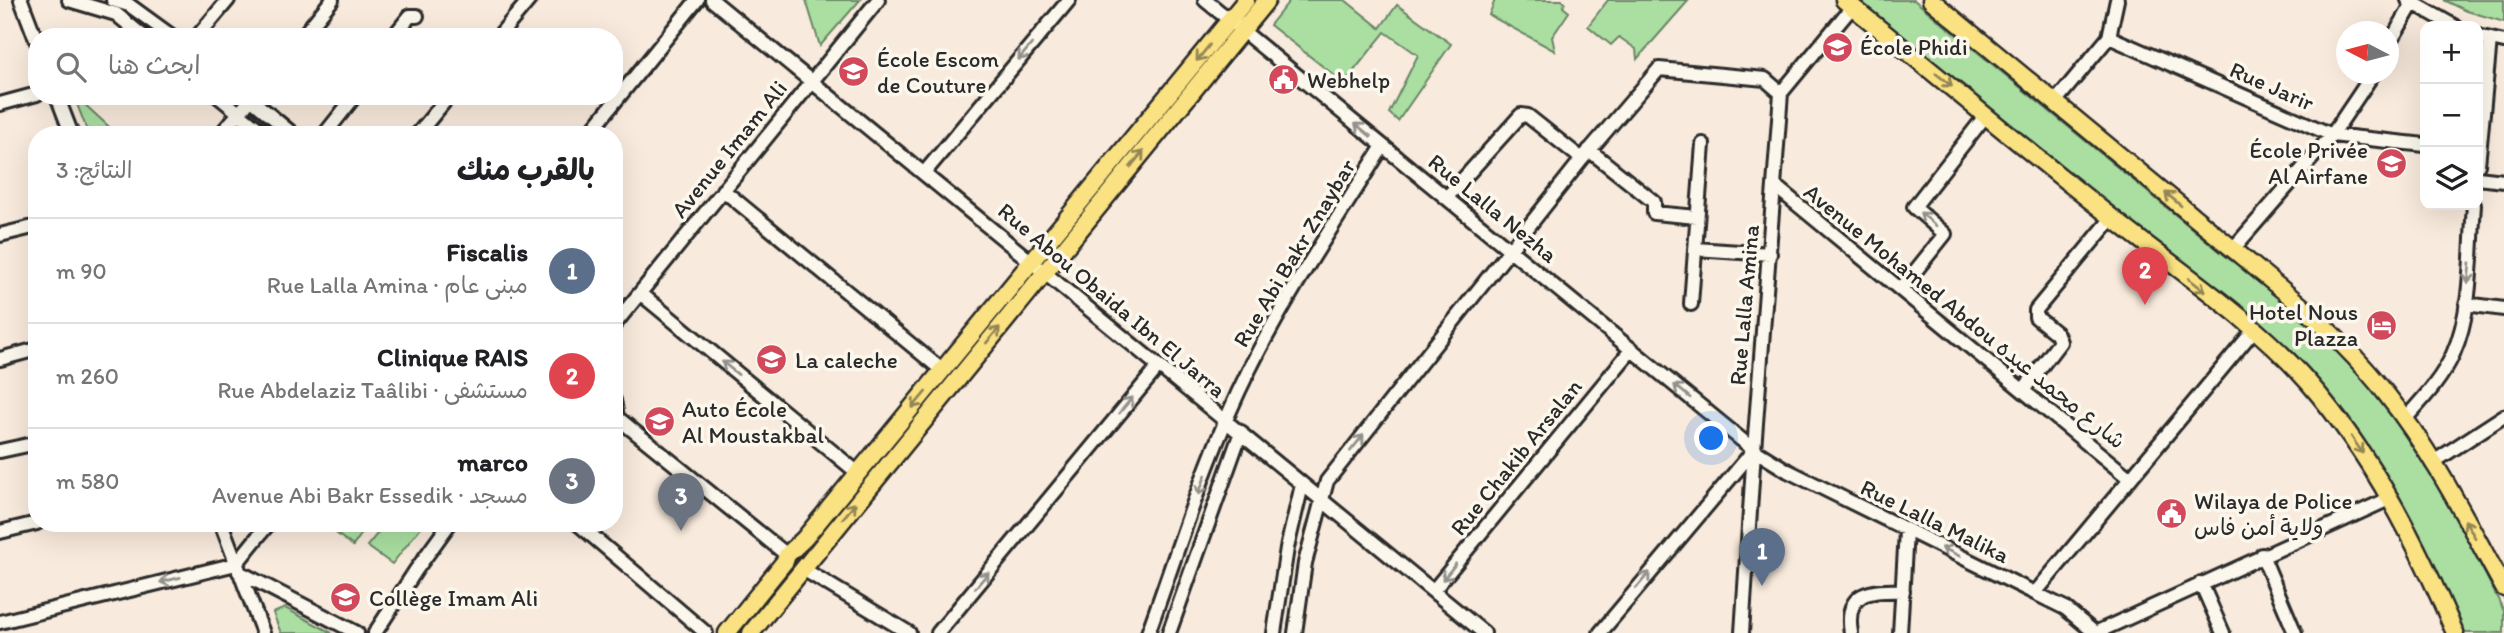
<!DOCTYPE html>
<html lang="ar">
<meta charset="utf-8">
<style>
:root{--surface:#fff;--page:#f6f6f6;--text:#202124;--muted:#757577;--line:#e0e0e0;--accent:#d1495b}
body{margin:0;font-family:Itim,"Playpen Sans Arabic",sans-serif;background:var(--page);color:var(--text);direction:rtl}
.controls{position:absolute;right:21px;top:21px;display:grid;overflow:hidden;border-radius:14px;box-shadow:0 7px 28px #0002}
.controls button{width:63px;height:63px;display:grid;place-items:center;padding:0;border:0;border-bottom:2px solid var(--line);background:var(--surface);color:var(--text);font:35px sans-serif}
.compass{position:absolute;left:2336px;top:21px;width:63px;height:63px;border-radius:50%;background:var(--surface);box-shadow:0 7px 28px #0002;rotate:276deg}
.you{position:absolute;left:1712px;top:439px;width:24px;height:24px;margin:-18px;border:5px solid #fff;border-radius:50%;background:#1a73e8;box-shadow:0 0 0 10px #1a73e833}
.badge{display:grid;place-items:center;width:46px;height:46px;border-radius:50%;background:var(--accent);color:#fff;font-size:23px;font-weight:700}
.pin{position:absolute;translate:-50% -58px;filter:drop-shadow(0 2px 4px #0008)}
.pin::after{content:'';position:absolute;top:37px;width:24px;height:21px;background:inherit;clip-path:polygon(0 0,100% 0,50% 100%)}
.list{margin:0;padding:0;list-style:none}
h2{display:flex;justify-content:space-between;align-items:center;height:91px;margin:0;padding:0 28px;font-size:30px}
h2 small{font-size:23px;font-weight:400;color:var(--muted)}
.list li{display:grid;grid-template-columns:46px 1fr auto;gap:21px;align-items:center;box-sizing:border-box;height:105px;padding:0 28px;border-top:2px solid var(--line)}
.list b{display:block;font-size:26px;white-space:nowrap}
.list p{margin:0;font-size:23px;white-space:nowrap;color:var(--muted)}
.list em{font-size:23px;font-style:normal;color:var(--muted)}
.icon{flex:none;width:38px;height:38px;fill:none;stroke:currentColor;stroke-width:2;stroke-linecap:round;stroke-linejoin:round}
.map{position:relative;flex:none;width:2504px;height:633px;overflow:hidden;direction:ltr}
.search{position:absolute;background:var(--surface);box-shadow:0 7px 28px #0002;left:28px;top:28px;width:595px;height:77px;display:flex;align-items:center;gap:18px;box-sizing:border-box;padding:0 24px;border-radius:28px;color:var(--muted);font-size:26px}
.panel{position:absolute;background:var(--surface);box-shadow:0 7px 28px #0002;left:28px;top:126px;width:595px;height:406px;border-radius:28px;direction:rtl}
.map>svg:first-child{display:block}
.green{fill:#aadfa1;stroke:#6a8566;stroke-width:2}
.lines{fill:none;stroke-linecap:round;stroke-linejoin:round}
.minor-casing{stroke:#2b2b2b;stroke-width:18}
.major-casing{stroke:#2b2b2b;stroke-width:21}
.minor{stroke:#fbf7ec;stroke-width:12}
.major{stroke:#fae181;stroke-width:16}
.oneway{stroke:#93918c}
.oneway2{stroke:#928656}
.labels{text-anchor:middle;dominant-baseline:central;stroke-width:7;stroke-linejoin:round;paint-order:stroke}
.poi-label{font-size:23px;fill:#2b2b2b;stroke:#fbf7ec;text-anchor:start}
.street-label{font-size:23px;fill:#2b2b2b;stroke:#fbf7ec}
</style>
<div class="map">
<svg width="2504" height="633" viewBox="0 0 2504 633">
<rect width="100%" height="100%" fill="#f8eadc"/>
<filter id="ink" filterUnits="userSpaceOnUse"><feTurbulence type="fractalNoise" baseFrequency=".0143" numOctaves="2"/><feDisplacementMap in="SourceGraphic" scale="14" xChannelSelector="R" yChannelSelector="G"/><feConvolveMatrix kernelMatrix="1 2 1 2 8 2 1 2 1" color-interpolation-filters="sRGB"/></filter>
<g filter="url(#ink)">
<!-- green -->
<path class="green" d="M806,0H860L820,46Z
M1290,0H1345L1380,28L1397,5L1451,44L1398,121L1389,113L1418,55L1385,32L1344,83L1270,25Z
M1495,0H1562L1565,3L1563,7L1569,12L1552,37L1555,51L1489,15Z
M1608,0H1689L1637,59L1636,49L1619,37L1611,45L1588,26Z
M1854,0H1914L2229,259L2270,285L2345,358L2396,419L2442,490L2504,611V633H2465L2415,526L2364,441L2285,351L2189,271Z
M2444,0H2504V22L2467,11Z
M81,101L118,135H89L77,104Z
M343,523H369L353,546L336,533Z
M386,523H415L421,527L392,564L367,546Z
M285,608L332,633H281L273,613Z"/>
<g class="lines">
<defs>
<path id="minor" d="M21,0L37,42
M69,0L116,14L144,37
M113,0L129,5L173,37
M712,0L1484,633
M1205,0L1754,450L1788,471L2065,608L2095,633L2391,498
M2408,0L2454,26
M2478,36L2504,42
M197,37L228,0
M302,37L332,0
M393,37L410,16H417
M498,37L529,0
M2109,37L2332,135L2425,145
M2388,46L2413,3
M57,96L72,135
M218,96L266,135
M247,96L294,135
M2055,102L2109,37L2117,0
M0,104L37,94
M220,135L254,96
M324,135L355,96
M417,135L449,96
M588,135L697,0
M1589,150L1654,202V213L1697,217
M2478,165L2490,40
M925,172L1069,0
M2478,178L2504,181
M1775,186L2129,478
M723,190L943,371
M1447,197L1521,115L1528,116L1582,159
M0,235L37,226
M1695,249L1770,254
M2233,249L2332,135L2373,74
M1901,289L1945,234L1914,207L1986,115
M640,293L858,473
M1691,304L1703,144
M2466,304L2504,309
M614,325L878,0
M0,359L37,349
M2024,389L2060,342L2057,334L2036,317V310L2112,218
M614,400L617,417H614
M614,415L787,555
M2405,419C2423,399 2442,379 2453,354C2473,309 2470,253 2474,205
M0,451L37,443
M2432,463L2504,416
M221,523L263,633
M577,523L706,633
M0,532L37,523
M2262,555L2295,633
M803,569L909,633
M239,572L357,633
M2201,583L2223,633
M1433,591L1632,349
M2035,593L2254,330
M0,622L236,564L269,523
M375,633L416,570L450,523
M938,633L1159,366
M1148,633C1180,545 1207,454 1249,370C1288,292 1337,220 1383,146
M1169,633L1241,432
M1274,633L1287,548L1302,485
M1295,633L1305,563L1327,481L1582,159L1659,69L1765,79L1781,93
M1600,633L1754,450
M1742,633L1754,450L1781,93L1852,7
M1851,633C1844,591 1870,590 1903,591
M1900,633L1906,531"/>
<path id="major" d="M1844,0C1935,73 2023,148 2115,220C2180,272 2254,320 2309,383C2373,457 2417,543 2455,633
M1931,0L2285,292C2322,323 2357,356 2387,395C2433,453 2468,523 2504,588
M727,633L785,561L787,555L804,539L1246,0
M751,633L1267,0"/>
</defs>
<!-- minor casing -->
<use href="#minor" class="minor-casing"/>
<!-- major casing -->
<use href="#major" class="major-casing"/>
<!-- minor -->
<use href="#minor" class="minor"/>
<!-- major -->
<use href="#major" class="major"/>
</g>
<!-- one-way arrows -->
<defs><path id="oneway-shaft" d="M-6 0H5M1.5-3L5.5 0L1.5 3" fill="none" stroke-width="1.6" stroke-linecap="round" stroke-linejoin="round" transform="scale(1.75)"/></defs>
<g class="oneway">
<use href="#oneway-shaft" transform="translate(1025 52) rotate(130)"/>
<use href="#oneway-shaft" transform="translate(1363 130) rotate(-141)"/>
<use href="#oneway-shaft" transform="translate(1928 219) rotate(-140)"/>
<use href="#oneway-shaft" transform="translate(2469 273) rotate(95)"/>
<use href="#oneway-shaft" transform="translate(730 368) rotate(-141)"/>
<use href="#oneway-shaft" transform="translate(1682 391) rotate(-140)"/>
<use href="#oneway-shaft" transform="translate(1126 405) rotate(-50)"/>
<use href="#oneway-shaft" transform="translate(1357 443) rotate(-51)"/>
<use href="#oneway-shaft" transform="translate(1202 485) rotate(110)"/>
<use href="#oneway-shaft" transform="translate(1951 552) rotate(-154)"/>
<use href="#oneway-shaft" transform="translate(1449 572) rotate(129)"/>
<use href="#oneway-shaft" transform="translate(170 580) rotate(166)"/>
<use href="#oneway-shaft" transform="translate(982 580) rotate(-50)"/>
<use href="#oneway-shaft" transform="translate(1643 580) rotate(-50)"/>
</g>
<g class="oneway2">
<use href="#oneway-shaft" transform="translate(1203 53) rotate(129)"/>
<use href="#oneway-shaft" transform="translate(1944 80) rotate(39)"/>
<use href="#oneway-shaft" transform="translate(1137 159) rotate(-51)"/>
<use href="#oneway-shaft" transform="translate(2173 199) rotate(-140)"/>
<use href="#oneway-shaft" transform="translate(2197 285) rotate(38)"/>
<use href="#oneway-shaft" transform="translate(993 335) rotate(-50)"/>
<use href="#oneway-shaft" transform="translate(919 400) rotate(130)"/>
<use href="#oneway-shaft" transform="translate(2357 445) rotate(56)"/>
<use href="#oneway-shaft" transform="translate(849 511) rotate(-50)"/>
<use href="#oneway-shaft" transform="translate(2470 529) rotate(-120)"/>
</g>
</g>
<!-- icons -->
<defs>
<symbol id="school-disc" viewBox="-11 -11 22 22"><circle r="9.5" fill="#d1495b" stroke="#fbf7ec"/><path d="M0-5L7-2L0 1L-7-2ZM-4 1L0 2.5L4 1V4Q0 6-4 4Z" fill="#fff"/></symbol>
<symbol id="civic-disc" viewBox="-11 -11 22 22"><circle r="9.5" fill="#d1495b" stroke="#fbf7ec"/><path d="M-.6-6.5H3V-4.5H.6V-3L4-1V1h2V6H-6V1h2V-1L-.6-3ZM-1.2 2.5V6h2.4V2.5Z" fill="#fff"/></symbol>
<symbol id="hotel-disc" viewBox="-11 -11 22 22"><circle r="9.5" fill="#d1495b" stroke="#fbf7ec"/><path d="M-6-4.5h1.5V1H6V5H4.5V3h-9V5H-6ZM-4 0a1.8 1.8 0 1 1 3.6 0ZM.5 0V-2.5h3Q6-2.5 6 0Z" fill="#fff"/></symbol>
</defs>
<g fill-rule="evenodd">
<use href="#school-disc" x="1820" y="30" width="35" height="35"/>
<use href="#school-disc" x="836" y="54" width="35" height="35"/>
<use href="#civic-disc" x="1266" y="62" width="35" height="35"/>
<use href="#school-disc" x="2374" y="146" width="35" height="35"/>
<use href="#hotel-disc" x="2364" y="308" width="35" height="35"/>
<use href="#school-disc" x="754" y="342" width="35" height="35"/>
<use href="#school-disc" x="642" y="404" width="35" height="35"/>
<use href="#civic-disc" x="2154" y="496" width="35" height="35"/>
<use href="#school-disc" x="328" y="580" width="35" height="35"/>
</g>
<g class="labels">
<!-- poi labels -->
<g class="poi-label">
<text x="1860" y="47">École Phidi</text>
<text x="877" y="59">École Escom<tspan x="877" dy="26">de Couture</tspan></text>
<text x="1307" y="80">Webhelp</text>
<text x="2368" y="150" text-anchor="end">École Privée<tspan x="2368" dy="26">Al Airfane</tspan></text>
<text x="2358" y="312" text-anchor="end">Hotel Nous<tspan x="2358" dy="26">Plazza</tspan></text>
<text x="795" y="360">La caleche</text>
<text x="682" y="409">Auto École<tspan x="682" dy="26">Al Moustakbal</tspan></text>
<text x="2194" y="501">Wilaya de Police<tspan x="2194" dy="26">ولاية أمن فاس</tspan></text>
<text x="369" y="598">Collège Imam Ali</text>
</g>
<!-- street labels -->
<g class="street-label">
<text transform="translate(2272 86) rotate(24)">Rue Jarir</text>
<text transform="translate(729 149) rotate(-51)">Avenue Imam Ali</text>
<text transform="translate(1493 208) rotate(39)">Rue Lalla Nezha</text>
<text transform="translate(1294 253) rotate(-59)">Rue Abi Bakr Znaybar</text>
<text transform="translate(1112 300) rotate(40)">Rue Abou Obaida Ibn El Jarra</text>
<text transform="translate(1744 305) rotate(-85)">Rue Lalla Amina</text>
<text transform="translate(1965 316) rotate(39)">Avenue Mohamed Abdou شارع محمد عبده</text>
<text transform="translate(1516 457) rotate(-51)">Rue Chakib Arsalan</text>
<text transform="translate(1935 521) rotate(26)">Rue Lalla Malika</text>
</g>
</g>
</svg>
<div class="controls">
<button>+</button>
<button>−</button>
<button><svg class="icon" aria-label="layers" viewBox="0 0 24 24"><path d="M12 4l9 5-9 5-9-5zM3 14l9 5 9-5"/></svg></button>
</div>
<svg class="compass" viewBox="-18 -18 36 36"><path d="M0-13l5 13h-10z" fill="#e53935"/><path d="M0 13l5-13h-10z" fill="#757577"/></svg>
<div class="you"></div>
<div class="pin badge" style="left:1762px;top:586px;background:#5c6f8a">1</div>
<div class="pin badge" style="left:2145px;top:305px;background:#e0444e">2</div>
<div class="pin badge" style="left:681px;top:531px;background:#6b7280">3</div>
<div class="search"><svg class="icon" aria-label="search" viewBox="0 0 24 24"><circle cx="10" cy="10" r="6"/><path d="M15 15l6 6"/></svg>ابحث هنا</div>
<section class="panel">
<h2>بالقرب منك<small>النتائج: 3</small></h2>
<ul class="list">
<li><span class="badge" style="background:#5c6f8a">1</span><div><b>Fiscalis</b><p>مبنى عام · Rue Lalla Amina</p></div><em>90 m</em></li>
<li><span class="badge" style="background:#e0444e">2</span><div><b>Clinique RAIS</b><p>مستشفى · Rue Abdelaziz Taâlibi</p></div><em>260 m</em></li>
<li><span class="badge" style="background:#6b7280">3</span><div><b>marco</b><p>مسجد · Avenue Abi Bakr Essedik</p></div><em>580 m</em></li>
</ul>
</section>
</div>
